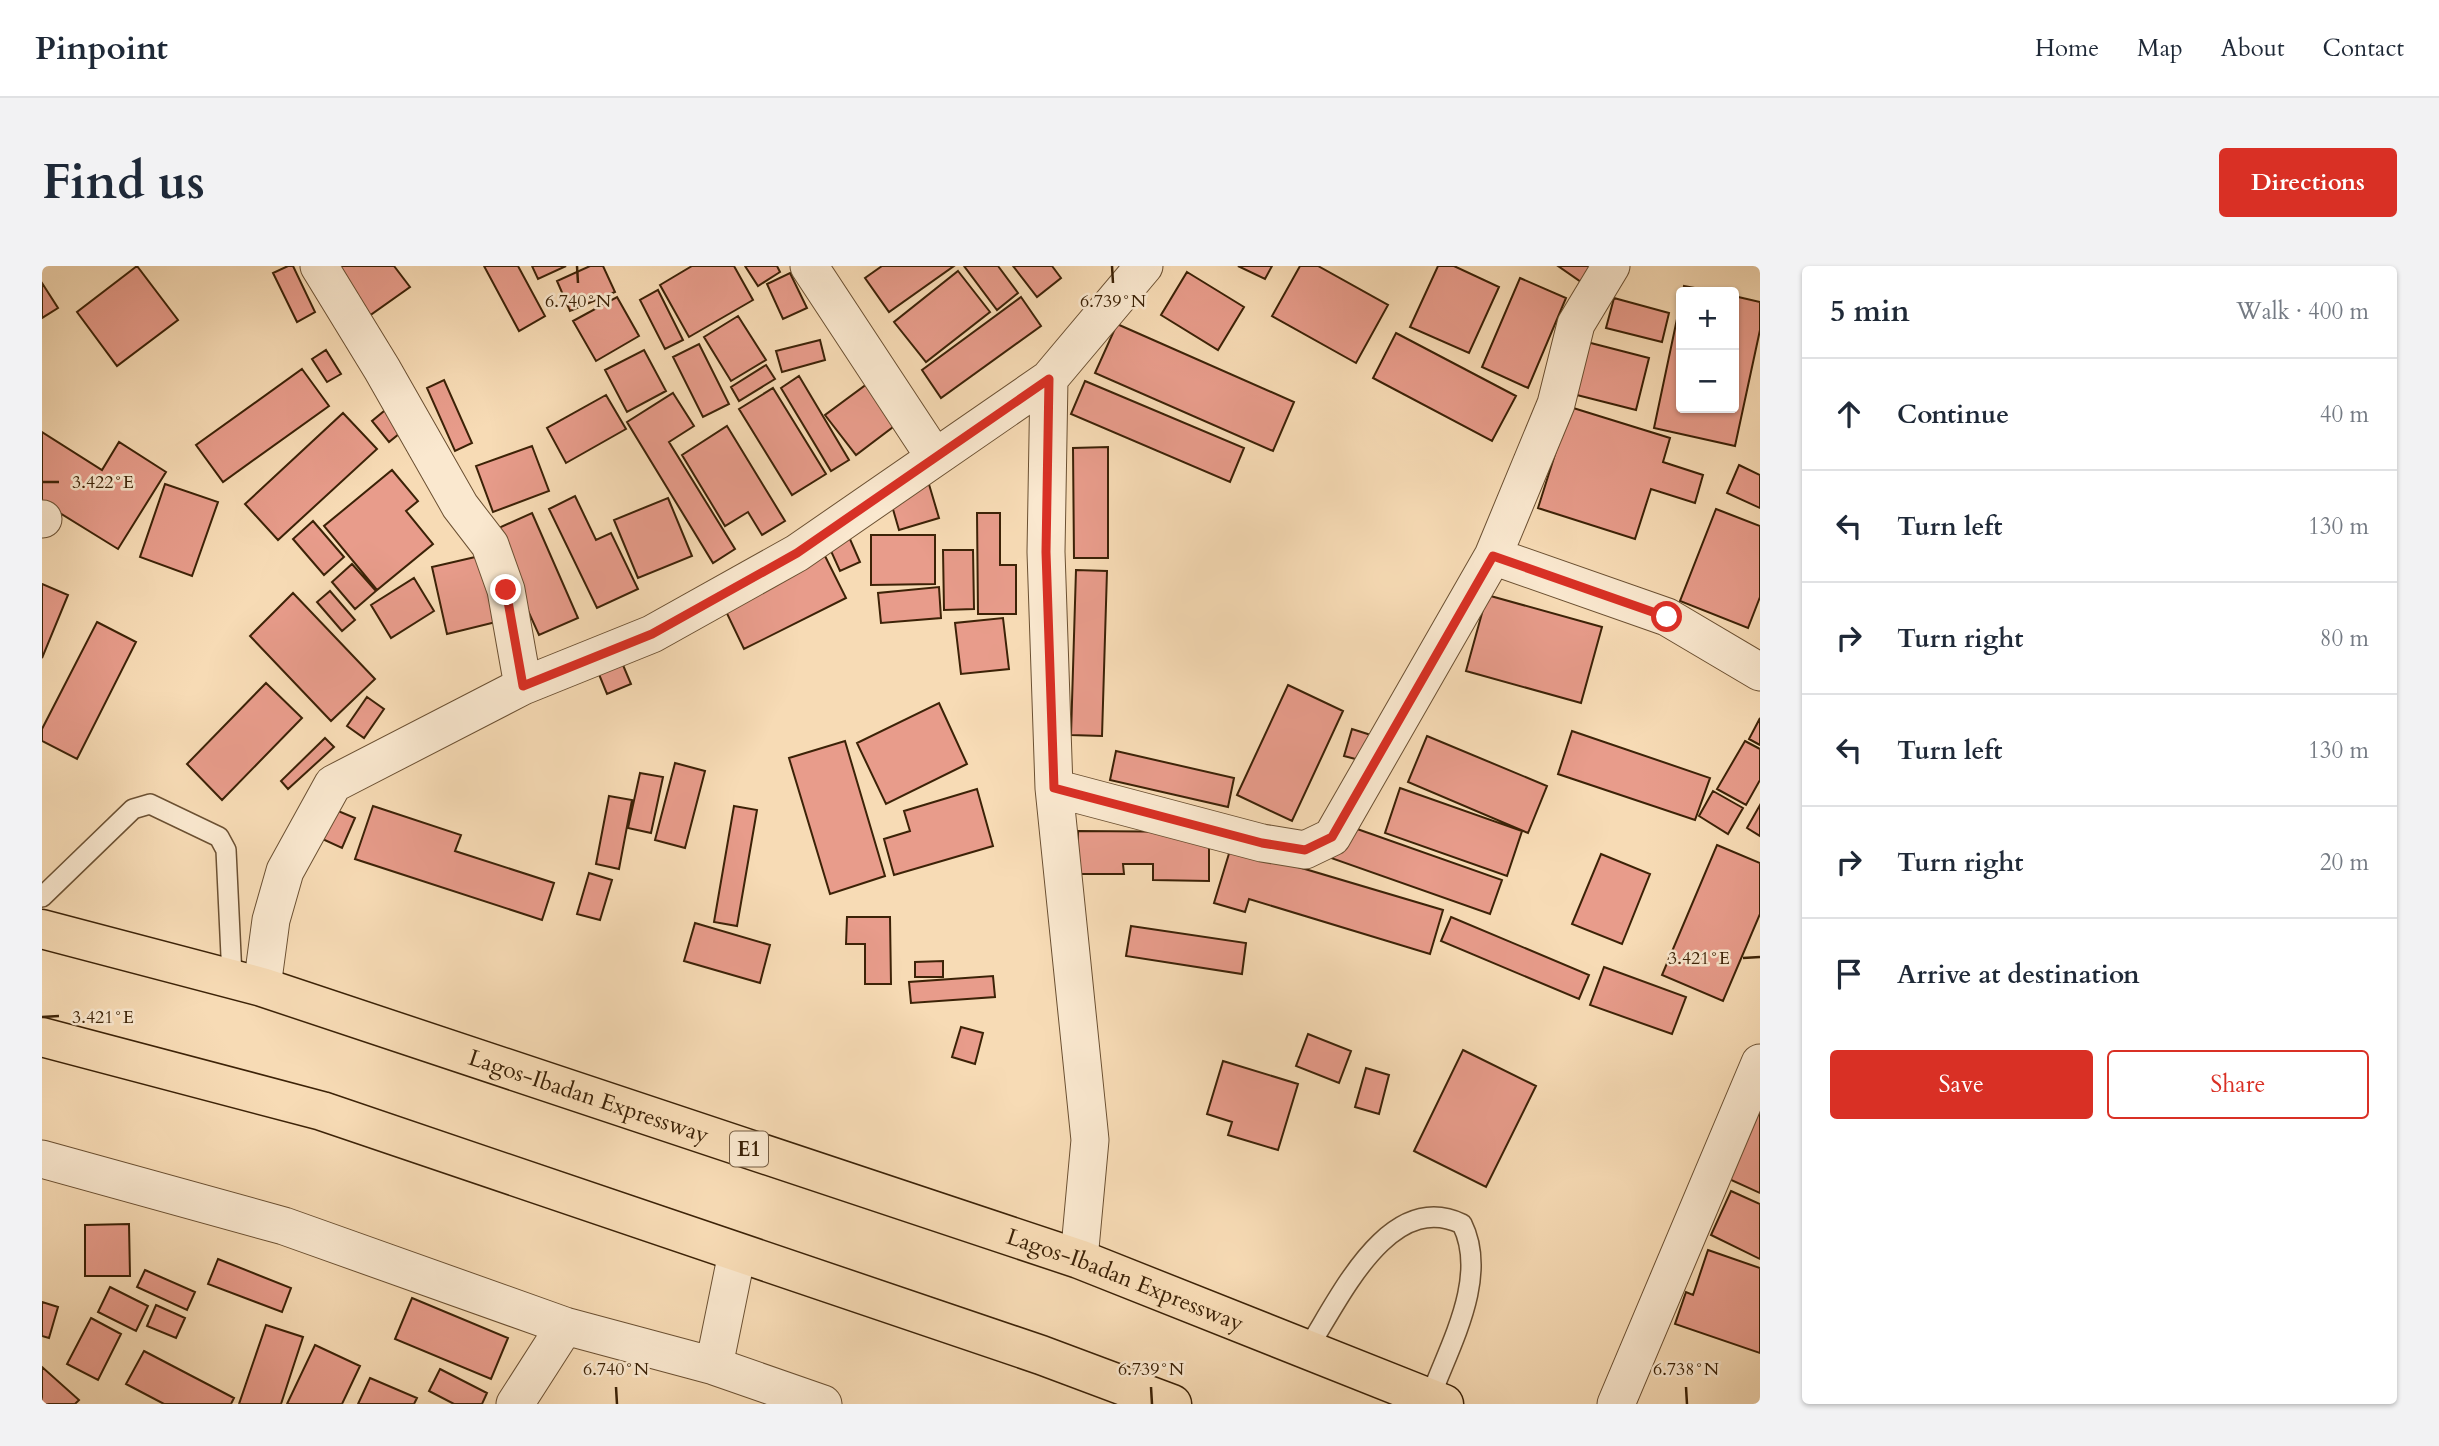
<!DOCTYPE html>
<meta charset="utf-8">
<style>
:root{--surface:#fff;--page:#f2f2f3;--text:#1f2937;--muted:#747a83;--line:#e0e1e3;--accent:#d93025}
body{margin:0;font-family:Cardo,serif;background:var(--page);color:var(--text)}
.controls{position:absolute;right:21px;top:21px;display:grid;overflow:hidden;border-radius:7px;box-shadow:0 2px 5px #0004}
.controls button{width:63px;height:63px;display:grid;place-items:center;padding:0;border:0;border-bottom:2px solid var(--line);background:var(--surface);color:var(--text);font:35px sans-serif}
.stop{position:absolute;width:21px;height:21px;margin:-16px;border:5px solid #d93025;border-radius:50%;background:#fff}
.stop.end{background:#d93025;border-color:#fff;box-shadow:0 2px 7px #0008}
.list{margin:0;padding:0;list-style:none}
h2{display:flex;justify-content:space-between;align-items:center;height:91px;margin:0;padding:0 28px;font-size:30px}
h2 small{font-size:23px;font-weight:400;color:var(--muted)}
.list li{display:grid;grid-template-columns:46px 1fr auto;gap:21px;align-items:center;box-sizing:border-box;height:112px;padding:0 28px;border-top:2px solid var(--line)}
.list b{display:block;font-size:26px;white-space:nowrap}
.list em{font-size:23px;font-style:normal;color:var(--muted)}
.actions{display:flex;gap:14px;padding:21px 28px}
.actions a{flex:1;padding:16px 0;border:2px solid var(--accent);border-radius:7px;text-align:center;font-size:24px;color:var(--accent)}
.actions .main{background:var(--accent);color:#fff}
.icon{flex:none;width:38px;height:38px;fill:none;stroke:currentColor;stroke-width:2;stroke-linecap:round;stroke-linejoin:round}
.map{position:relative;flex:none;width:1718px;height:1138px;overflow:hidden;border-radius:7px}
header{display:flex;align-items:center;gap:42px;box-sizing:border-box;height:98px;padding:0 35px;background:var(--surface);border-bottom:2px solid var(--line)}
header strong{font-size:33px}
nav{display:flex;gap:38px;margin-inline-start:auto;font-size:24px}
.intro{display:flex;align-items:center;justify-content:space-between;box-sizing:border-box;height:168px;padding:0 42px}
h1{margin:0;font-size:49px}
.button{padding:18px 32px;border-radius:7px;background:var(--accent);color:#fff;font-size:24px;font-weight:700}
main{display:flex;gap:42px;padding:0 42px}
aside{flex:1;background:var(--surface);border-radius:7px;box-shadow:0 2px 5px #0004}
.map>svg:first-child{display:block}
.building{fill:#e89c8b;stroke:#3c2207;stroke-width:2}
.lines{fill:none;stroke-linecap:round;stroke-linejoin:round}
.lane-casing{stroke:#6b5032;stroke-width:22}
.street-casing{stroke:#6b5032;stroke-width:39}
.highway-casing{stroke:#3c2207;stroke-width:41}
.lane{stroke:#fae8cf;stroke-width:19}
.street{stroke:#fae8cf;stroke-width:37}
.highway{stroke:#f7dbb5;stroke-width:38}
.route{stroke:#d93025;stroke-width:9}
.ticks{fill:none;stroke:#3c2207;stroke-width:2.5}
.labels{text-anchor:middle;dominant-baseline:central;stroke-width:5;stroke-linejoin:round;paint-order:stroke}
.shield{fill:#fae8cf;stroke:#755d43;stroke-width:2}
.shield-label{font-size:21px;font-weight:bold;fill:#3c2207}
.street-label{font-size:23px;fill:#3c2207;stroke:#fae8cf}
.ticks-label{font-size:18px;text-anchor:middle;fill:#3c2207;stroke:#fae8cf;stroke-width:5;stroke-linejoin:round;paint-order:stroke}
</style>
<header>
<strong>Pinpoint</strong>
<nav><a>Home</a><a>Map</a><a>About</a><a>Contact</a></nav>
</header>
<div class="intro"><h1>Find us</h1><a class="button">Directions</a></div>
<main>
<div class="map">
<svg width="1718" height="1138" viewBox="0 0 1718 1138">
<rect width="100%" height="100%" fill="#f7dbb5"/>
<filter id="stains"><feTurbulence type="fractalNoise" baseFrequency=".00286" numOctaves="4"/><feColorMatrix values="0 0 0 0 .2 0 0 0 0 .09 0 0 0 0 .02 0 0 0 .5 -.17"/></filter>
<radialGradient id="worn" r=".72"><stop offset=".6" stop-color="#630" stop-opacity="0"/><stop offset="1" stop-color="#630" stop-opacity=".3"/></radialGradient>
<!-- building -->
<path class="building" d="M95,0L136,54L75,100L35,46Z
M246,0H251L273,46L255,56L231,7Z
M291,0H352L368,21L327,50Z
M442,0H476L503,50L477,65Z
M490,0H524L496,13Z
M548,0H561L573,26L528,45L515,15Z
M650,0H692L711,34L647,71L618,19Z
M703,0H735L738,6L716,20Z
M840,0H912L847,46L823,12Z
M922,0H956L976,27L955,44Z
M971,0H1010L1019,12L995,31Z
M1196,0H1230L1223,13Z
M1258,0H1276L1346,39L1314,97L1230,50Z
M1396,0H1412L1457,21L1427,87L1368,61Z
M1516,0H1554L1542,18Z
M916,5L948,46L884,96L852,56Z
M1145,6L1202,41L1176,84L1119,49Z
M748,7L765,42L741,53L725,18Z
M1478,12L1524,32L1486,122L1440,101Z
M0,17L16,42L0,52Z
M1642,20L1674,26H1641Z
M616,24L641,74L623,83L598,34Z
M1692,30L1718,36V64L1693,180L1612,162L1639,34V142H1692Z
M575,31L597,70L554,95L531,55Z
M979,31L999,60L899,132L880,104Z
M1572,32L1627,47L1620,76L1564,62Z
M696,50L724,94L689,115L662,71Z
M1075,58L1252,136L1231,185L1053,107Z
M1354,67L1474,130L1450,175L1331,112Z
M778,74L783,94L740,106L734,85Z
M1541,75L1607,92L1594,144L1527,127Z
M657,78L687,138L661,151L631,91Z
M284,84L299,108L285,116L270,93Z
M602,84L624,125L585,146L563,104Z
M724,99L733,113L697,135L689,121Z
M260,103L287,140L181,216L154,179Z
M757,110L807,194L789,205L739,122Z
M402,114L430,177L413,185L385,122Z
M1043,115L1202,182L1188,216L1029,148Z
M825,118L855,158L814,189L783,149Z
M731,122L784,208L750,229L697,143Z
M631,127L652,160L627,176L693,283L671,297L585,156Z
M564,129L584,163L524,197L505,162Z
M347,141L363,163L347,176L330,155Z
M1528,141L1628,172L1621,196L1661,209L1653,237L1609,223L1593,273L1496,242Z
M301,147L335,183L236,274L203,238Z
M685,160L743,255L720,269L706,246L683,260L640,189Z
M0,166L60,204L77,176L124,206L76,283L0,236Z
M490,180L507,225L451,246L434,200Z
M1066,181V292H1032L1031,182Z
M1697,199L1718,209V242L1685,227Z
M350,204L376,235L364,245L391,278L335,324L282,260Z
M886,215L897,252L857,264L846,226Z
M123,218L176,236L150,310L98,291Z
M533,230L554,274L569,267L596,323L555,342L507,243Z
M626,232L650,290L596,312L572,254Z
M1674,243L1718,260V331L1706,362L1638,335Z
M490,247L536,352L497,369L450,265Z
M935,247H958V299H974V348H936Z
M271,255L302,291L282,309L251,273Z
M804,264L818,296L798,305L784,274Z
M829,269H893V318L829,319Z
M780,284L804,332L702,383L679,335Z
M901,284H931L932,343L902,344Z
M442,289L458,355L405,368L390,301Z
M310,298L334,325L313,343L290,316Z
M1034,304L1065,305L1060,470L1029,469Z
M372,312L392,345L349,372L329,339Z
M0,318L26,329L0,392Z
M897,321L899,352L839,357L836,327Z
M288,325L313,354L300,365L275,336Z
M251,327L333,413L289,455L208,370Z
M1445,329L1560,361L1539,437L1424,405Z
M961,352L967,403L919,408L913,357Z
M55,356L94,376L35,493L0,475V463Z
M578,392L589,418L565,428L554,401Z
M224,417L260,452L180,534L145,498Z
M1246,419L1301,445L1250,555L1195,529Z
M325,431L342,443L322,472L305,460Z
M897,437L925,498L844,538L815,477Z
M1718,452V479L1707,473Z
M1310,463L1332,470L1325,496L1302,490Z
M1530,465L1668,512L1653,554L1516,508Z
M1385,470L1505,520L1486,567L1366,516Z
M283,472L292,481L246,523L239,515Z
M803,475L843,610L788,628L747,492Z
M1703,475L1718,483V514L1704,539L1675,523Z
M1074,485L1192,512L1186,541L1068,514Z
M633,497L663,505L643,582L613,574Z
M598,507L621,511L609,567L586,562Z
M1358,522L1480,565L1465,610L1343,567Z
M935,523L951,580L852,609L842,573L868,565L862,545Z
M1671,525L1701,542L1686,568L1657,550Z
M567,530L590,534L577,603L554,598Z
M1718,539V570L1705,562Z
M331,540L419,569L413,585L512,617L500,654L313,593Z
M692,540L715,544L695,660L672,656Z
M289,542L313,552L300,582L276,571Z
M1301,558L1460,614L1448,648L1289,592Z
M1036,565L1167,566V615L1111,614V598H1081L1082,608H1036Z
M1675,579L1718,597V648L1681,735L1620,709Z
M1189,581L1401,644L1388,688L1207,633L1203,646L1172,637Z
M1559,588L1608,608L1580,678L1530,658Z
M547,607L570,614L558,654L535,648Z
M805,651H848L849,718H823V678H804Z
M1409,651L1547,709L1537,733L1399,675Z
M653,657L728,679L718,717L642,695Z
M1089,660L1204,677L1200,708L1084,690Z
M901,695V711H873V696Z
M1562,701L1644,731L1630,768L1548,739Z
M951,710L953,731L869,737L867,716Z
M919,761L941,767L933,798L910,791Z
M1266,768L1309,785L1297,817L1254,800Z
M1421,784L1494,820L1444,921L1372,885Z
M1181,795L1256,818L1236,884L1186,869L1190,856L1165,848Z
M1324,802L1347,809L1337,848L1313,841Z
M1718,843V927L1687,913Z
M1689,925L1718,938V993L1669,969Z
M87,958L88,1010H43V959Z
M1666,984L1718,1002V1087L1633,1058L1644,1026L1651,1029Z
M176,993L249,1022L240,1046L166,1018Z
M103,1004L153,1026L145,1044L95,1021Z
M68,1021L106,1040L94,1065L56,1046Z
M370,1032L466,1072L449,1113L353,1073Z
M0,1036L16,1041L7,1072L0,1070Z
M114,1039L143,1052L134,1072L105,1060Z
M49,1052L79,1068L56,1114L25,1098Z
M224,1059L261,1071L239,1138H197Z
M273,1079L318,1100L300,1138H245Z
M102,1085L192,1132L189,1138H122L84,1118Z
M0,1101L37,1134L33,1138H0Z
M398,1103L445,1127L440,1138H412L387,1125Z
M328,1112L375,1132L372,1138H316Z"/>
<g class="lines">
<defs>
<path id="lane" d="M0,631L91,543L108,538L177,571L184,584L190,711
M1266,1082C1298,1032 1347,923 1420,958C1447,1012 1407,1080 1388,1132"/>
<path id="street" d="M277,0L340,103L418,240L448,279L464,324L481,420
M767,0L892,190
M1007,113L1004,286L1012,522L1048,874L1037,993
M0,253H1
M1451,290L1625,351L1718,406
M1012,522L1220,577L1263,584L1290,571L1451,290L1514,138L1534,58L1569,0
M220,721L229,654L243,605L291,518L481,420L610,368L755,287L1007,113L1102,0
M0,893L242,960L523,1060L672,1100L781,1138
M672,1100L695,987
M473,1138L523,1060
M1574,1138L1718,797"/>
<g id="highway">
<path id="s1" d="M0,663L220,721L1037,993L1402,1138"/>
<path d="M0,771L280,845L999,1089L1130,1138"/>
</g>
</defs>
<!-- lane casing -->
<use href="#lane" class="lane-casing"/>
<!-- street casing -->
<use href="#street" class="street-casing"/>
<!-- highway casing -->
<use href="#highway" class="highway-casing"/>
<!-- lane -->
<use href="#lane" class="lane"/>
<!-- street -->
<use href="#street" class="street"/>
<!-- highway -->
<use href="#highway" class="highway"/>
</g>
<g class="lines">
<!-- route -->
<path class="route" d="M464,324L481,420L610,368L755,287L1007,113L1004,286L1012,522L1220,577L1263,584L1290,571L1451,290L1625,351"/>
</g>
<!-- ticks -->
<path class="ticks" d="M535,0L536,17M1070,0L1071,17M0,216H17M1701,692L1718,691M0,751L17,750M574,1121L575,1138M1109,1121L1110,1138M1644,1121L1645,1138"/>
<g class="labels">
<!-- shield labels -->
<rect class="shield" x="688" y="865.5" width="38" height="35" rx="5"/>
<g class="shield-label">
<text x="707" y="883">E1</text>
</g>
<!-- street labels -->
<g class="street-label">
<text stroke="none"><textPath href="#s1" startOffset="572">Lagos-Ibadan Expressway</textPath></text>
<text stroke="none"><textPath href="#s1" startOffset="1139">Lagos-Ibadan Expressway</textPath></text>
</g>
</g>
<g class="ticks-label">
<text x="536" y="41">6.740°N</text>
<text x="1071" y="41">6.739°N</text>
<text x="61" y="222">3.422°E</text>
<text x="1657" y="698">3.421°E</text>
<text x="61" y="757">3.421°E</text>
<text x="574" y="1109">6.740°N</text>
<text x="1109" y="1109">6.739°N</text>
<text x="1644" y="1109">6.738°N</text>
</g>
<rect width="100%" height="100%" filter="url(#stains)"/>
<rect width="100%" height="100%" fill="url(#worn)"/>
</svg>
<div class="controls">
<button>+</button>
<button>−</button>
</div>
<div class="stop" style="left:1625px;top:351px"></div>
<div class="stop end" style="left:464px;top:324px"></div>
</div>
<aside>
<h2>5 min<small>Walk · 400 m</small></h2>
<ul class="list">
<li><svg class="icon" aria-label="ahead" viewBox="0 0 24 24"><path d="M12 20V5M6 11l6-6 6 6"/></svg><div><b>Continue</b></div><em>40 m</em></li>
<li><svg class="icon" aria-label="left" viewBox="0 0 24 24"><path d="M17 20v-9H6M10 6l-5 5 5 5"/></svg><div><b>Turn left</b></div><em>130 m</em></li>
<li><svg class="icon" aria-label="right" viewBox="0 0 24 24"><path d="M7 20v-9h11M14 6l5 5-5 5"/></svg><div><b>Turn right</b></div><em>80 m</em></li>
<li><svg class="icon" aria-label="left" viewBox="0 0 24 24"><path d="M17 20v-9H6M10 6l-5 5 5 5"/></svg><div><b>Turn left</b></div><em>130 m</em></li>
<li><svg class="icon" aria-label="right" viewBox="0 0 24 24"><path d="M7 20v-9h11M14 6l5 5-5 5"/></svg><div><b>Turn right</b></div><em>20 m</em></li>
<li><svg class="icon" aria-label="arrive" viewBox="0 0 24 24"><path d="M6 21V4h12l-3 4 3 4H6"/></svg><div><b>Arrive at destination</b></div></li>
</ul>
<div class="actions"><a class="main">Save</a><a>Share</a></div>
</aside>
</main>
